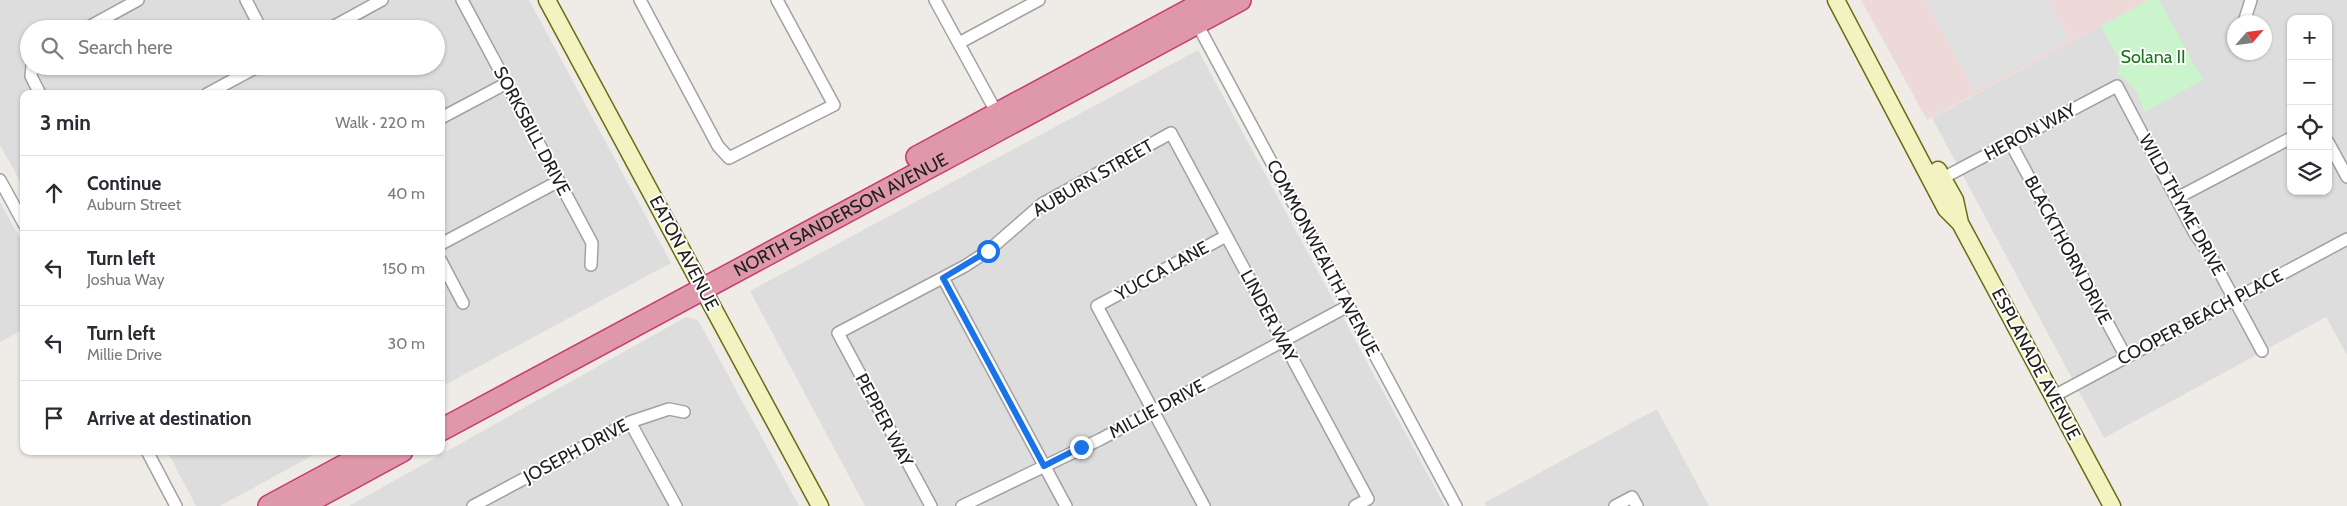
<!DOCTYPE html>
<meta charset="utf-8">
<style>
:root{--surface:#fff;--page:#f7f7f7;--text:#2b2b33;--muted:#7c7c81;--line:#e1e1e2}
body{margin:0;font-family:Cabin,sans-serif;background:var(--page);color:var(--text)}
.controls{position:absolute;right:15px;top:15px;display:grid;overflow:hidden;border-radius:10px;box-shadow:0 1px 4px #0004}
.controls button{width:45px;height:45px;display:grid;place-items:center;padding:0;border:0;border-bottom:1px solid var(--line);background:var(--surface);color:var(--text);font:25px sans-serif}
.compass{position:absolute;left:2227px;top:15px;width:45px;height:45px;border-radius:50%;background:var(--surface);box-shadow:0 1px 4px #0004;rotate:62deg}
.stop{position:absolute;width:15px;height:15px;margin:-11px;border:4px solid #1a73e8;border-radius:50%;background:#fff}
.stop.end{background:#1a73e8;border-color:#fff;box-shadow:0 1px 5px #0008}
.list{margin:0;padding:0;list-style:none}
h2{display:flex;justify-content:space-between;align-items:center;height:65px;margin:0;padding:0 20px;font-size:21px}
h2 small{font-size:16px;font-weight:400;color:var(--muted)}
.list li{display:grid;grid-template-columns:32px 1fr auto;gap:15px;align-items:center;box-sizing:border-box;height:75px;padding:0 20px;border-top:1px solid var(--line)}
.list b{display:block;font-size:19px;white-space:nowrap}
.list p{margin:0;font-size:16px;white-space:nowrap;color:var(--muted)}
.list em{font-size:16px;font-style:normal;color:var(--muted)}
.icon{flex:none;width:28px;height:28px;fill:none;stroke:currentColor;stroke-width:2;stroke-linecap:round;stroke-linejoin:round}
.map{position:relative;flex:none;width:2347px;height:506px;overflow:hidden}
.search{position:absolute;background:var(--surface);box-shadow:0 1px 4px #0004;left:20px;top:20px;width:425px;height:55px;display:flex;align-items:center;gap:12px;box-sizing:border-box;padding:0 18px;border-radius:28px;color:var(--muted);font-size:19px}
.panel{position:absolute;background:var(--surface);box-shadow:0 1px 4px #0004;left:20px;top:90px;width:425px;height:365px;border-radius:10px}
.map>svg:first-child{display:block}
.residential{fill:#dedddd;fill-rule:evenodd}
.commercial{fill:#eed9d9}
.park{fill:#caf4cb}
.parking{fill:#e0e0e0}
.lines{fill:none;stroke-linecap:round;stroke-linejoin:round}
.street-casing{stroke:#a1a1a1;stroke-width:14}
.secondary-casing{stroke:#686d11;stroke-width:19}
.highway-casing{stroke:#c83a73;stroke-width:24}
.street{stroke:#fff;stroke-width:11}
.secondary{stroke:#f3f3c2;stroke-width:16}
.highway{stroke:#de98a9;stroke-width:21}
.route{stroke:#1a73e8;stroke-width:6}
.labels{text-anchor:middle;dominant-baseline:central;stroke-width:4;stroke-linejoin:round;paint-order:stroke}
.park-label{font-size:18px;fill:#18741a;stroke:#fff}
.street-label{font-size:18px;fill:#202020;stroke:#fff}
</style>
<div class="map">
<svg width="2347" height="506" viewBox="0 0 2347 506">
<rect width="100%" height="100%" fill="#efece7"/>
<!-- residential -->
<path class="residential" d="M0,0H529L671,263L441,387V94H24V188L0,145ZM29,29H436V66H29Z
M2149,0H2347V355L2326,317L2104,438L1932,118ZM2291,19H2328V191H2291ZM2234,22H2264V52H2234Z
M1198,50L1445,506H865L750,291Z
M0,202L24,246V329L0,342Z
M686,317L698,320L799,506H349Z
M1657,409L1709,506H1486L1484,503Z
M167,451H321L220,506H196Z"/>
<!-- commercial -->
<path class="commercial" d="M1861,0H2149L1927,120Z"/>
<!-- park -->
<path class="park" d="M2149,0H2159L2203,80L2144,112C2139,94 2134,83 2117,74L2120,62L2101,26Z"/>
<!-- parking -->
<path class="parking" d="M1925,0H2049L2070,39L1974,91Z"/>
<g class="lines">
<defs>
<path id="street" d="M246,0L261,29
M462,0L592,243L591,265
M640,0L718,146L729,158L834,105L777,0
M935,0L999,117
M1195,20L1456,506
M2244,22L2251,0
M85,29L138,0
M329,29L382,0
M959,43L1039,0
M32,66L31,76L40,94
M207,94L259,66
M441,118L507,83
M2010,142L2126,357
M2328,142L2347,177
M1943,178L2117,86L2194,232L2213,260L2262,351
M0,180L24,224
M2177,198L2291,138
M441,244L559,181
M441,261L463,303
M943,278L1066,506
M2054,396L2347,239
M630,422L676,506
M147,451L176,506
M473,506L630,422L669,409L684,412
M931,506L838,333L965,266L988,251L1042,204L1171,133L1368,499L1355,506
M962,506L1101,439L1348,306
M1204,506L1097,306L1226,236
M1615,506L1632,497L1637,506"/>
<path id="secondary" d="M547,0L820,506
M1836,0L1946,209L1960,223L2112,506
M1938,170L1955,200L1960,223"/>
<g id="highway">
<path d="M917,157L1208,0"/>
<path id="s1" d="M441,430L1240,0"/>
<path d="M269,506L371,451"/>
<path d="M301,506L402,451"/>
</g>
</defs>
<!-- street casing -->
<use href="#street" class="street-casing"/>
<!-- secondary casing -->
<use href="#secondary" class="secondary-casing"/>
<!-- highway casing -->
<use href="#highway" class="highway-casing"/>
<!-- street -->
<use href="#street" class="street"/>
<!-- secondary -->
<use href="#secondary" class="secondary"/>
<!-- highway -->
<use href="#highway" class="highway"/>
</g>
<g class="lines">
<!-- route -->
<path class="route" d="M988,251L943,278L1044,466L1081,447"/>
</g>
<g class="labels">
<!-- park labels -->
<g class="park-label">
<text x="2153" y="57">Solana II</text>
</g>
<!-- street labels -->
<g class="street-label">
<text transform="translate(532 131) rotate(62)">SORKSBILL DRIVE</text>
<text transform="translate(2030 132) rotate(-28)">HERON WAY</text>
<text transform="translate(1093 178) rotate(-30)">AUBURN STREET</text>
<text transform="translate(2182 205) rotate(61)">WILD THYME DRIVE</text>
<text stroke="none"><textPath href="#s1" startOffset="454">NORTH SANDERSON AVENUE</textPath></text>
<text transform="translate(2068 250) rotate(62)">BLACKTHORN DRIVE</text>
<text transform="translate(684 253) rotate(62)">EATON AVENUE</text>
<text transform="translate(1323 258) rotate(62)">COMMONWEALTH AVENUE</text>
<text transform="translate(1162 271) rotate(-29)">YUCCA LANE</text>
<text transform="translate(1269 316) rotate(62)">LINDER WAY</text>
<text transform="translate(2200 317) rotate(-28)">COOPER BEACH PLACE</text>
<text transform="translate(2036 364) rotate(62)">ESPLANADE AVENUE</text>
<text transform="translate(1157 409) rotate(-28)">MILLIE DRIVE</text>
<text transform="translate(884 420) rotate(62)">PEPPER WAY</text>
<text transform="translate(576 451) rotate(-28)">JOSEPH DRIVE</text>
</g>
</g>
</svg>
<div class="controls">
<button>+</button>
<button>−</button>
<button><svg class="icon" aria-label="locate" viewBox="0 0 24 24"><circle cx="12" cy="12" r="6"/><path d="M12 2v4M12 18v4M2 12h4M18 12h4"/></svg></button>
<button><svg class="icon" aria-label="layers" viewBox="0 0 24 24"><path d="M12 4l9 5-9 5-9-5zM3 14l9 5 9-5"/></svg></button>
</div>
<svg class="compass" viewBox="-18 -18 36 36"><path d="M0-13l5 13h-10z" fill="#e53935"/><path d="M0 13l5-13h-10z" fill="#7c7c81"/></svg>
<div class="stop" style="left:988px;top:251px"></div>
<div class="stop end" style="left:1081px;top:447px"></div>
<div class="search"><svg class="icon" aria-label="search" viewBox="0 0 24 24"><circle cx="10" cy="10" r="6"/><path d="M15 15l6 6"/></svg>Search here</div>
<section class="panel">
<h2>3 min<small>Walk · 220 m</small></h2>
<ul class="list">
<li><svg class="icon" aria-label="ahead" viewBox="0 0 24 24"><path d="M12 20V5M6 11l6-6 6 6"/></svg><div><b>Continue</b><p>Auburn Street</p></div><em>40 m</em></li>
<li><svg class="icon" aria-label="left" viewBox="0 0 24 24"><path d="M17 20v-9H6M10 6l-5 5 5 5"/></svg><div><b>Turn left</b><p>Joshua Way</p></div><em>150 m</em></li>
<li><svg class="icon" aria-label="left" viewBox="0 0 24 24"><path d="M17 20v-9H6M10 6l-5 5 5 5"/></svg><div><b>Turn left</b><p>Millie Drive</p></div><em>30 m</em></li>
<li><svg class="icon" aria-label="arrive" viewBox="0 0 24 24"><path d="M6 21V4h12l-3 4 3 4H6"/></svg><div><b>Arrive at destination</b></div></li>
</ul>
</section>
</div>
